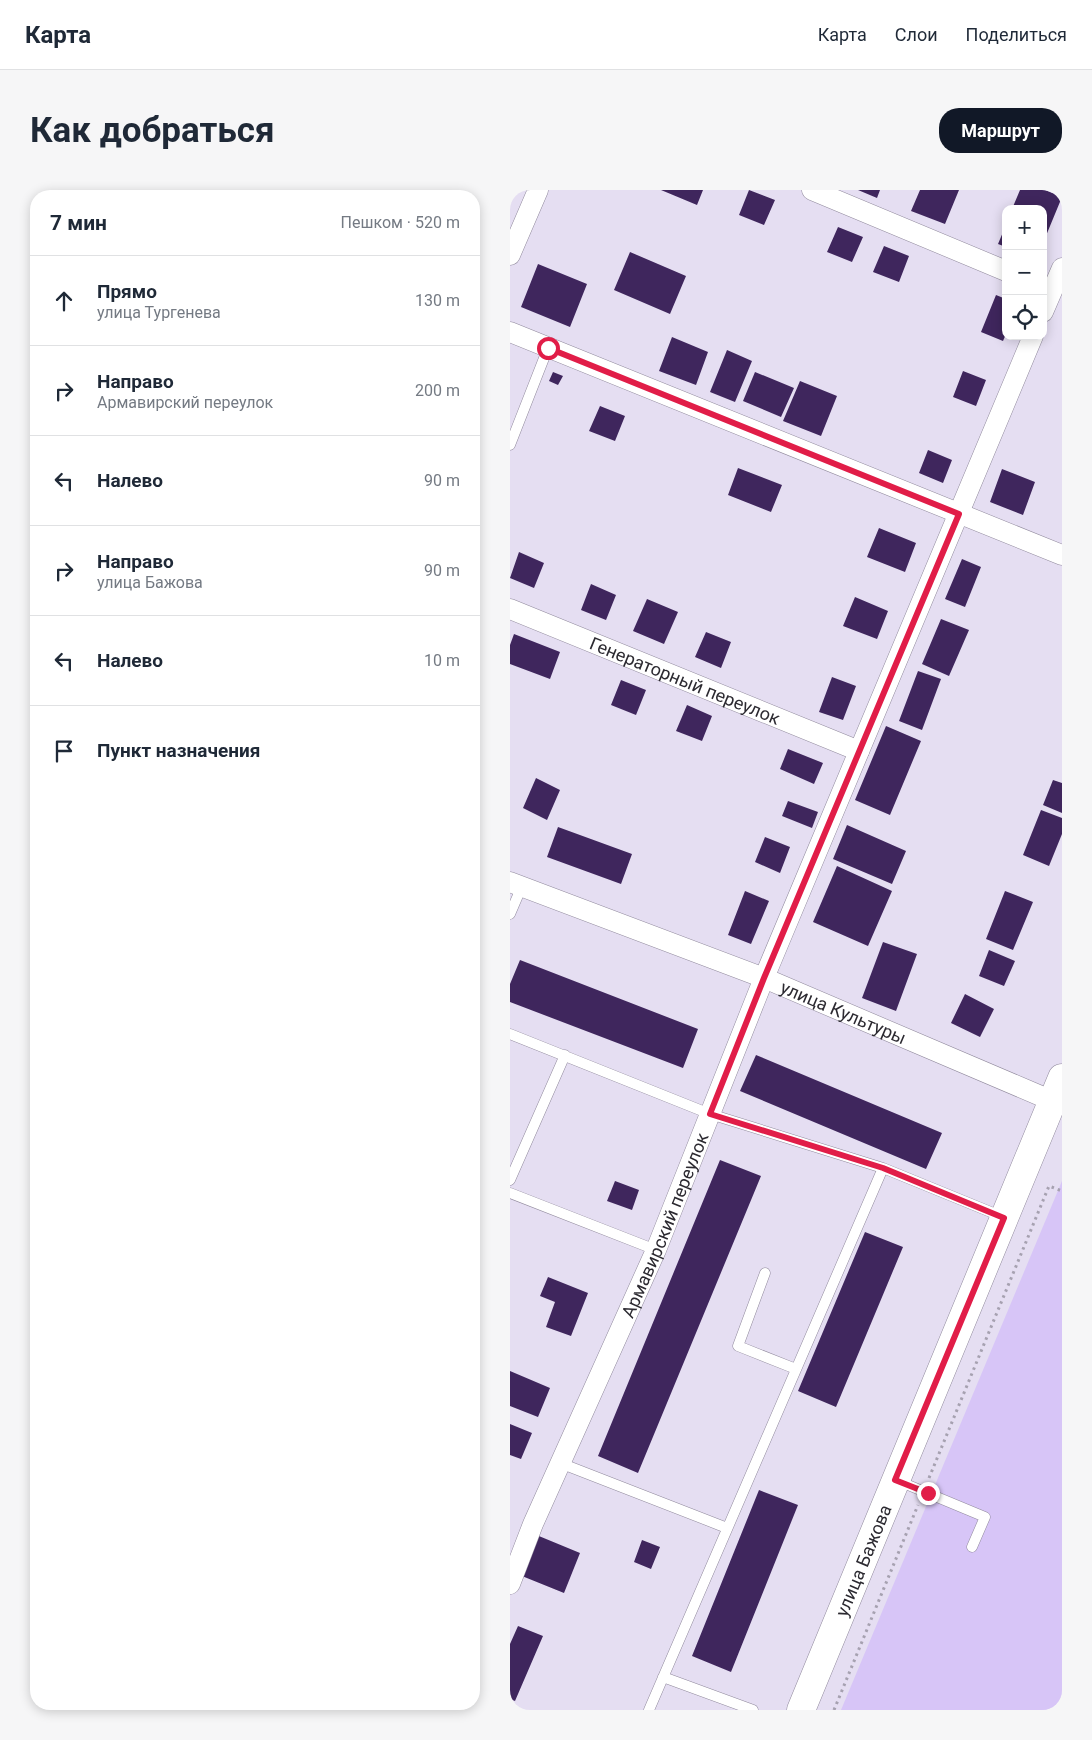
<!DOCTYPE html>
<html lang="ru">
<meta charset="utf-8">
<style>
:root{--surface:#fff;--page:#f6f6f7;--text:#1f2937;--muted:#747a83;--line:#e0e1e3;--accent:#111827}
body{margin:0;font-family:Roboto,sans-serif;background:var(--page);color:var(--text)}
.controls{position:absolute;right:15px;top:15px;display:grid;overflow:hidden;border-radius:10px;box-shadow:0 2px 12px #0003}
.controls button{width:45px;height:45px;display:grid;place-items:center;padding:0;border:0;border-bottom:1px solid var(--line);background:var(--surface);color:var(--text);font:25px sans-serif}
.stop{position:absolute;width:15px;height:15px;margin:-11px;border:4px solid #e11d48;border-radius:50%;background:#fff}
.stop.end{background:#e11d48;border-color:#fff;box-shadow:0 1px 5px #0008}
.list{margin:0;padding:0;list-style:none}
h2{display:flex;justify-content:space-between;align-items:center;height:65px;margin:0;padding:0 20px;font-size:21px}
h2 small{font-size:16px;font-weight:400;color:var(--muted)}
.list li{display:grid;grid-template-columns:32px 1fr auto;gap:15px;align-items:center;box-sizing:border-box;height:90px;padding:0 20px;border-top:1px solid var(--line)}
.list b{display:block;font-size:19px;white-space:nowrap}
.list p{margin:0;font-size:16px;white-space:nowrap;color:var(--muted)}
.list em{font-size:16px;font-style:normal;color:var(--muted)}
.icon{flex:none;width:28px;height:28px;fill:none;stroke:currentColor;stroke-width:2;stroke-linecap:round;stroke-linejoin:round}
.map{position:relative;flex:none;width:552px;height:1520px;overflow:hidden;border-radius:20px}
header{display:flex;align-items:center;gap:30px;box-sizing:border-box;height:70px;padding:0 25px;background:var(--surface);border-bottom:1px solid var(--line)}
header strong{font-size:24px}
nav{display:flex;gap:28px;margin-inline-start:auto;font-size:18px}
.intro{display:flex;align-items:center;justify-content:space-between;box-sizing:border-box;height:120px;padding:0 30px}
h1{margin:0;font-size:35px}
.button{padding:12px 22px;border-radius:20px;background:var(--accent);color:#fff;font-size:18px;font-weight:700}
main{display:flex;gap:30px;padding:0 30px}
aside{flex:1;background:var(--surface);border-radius:20px;box-shadow:0 2px 12px #0003}
.map>svg:first-child{display:block}
.green{fill:#d7c5f7}
.building{fill:#3f265d}
.lines{fill:none;stroke-linecap:round;stroke-linejoin:round}
.lane-casing{stroke:#918a9d;stroke-width:11}
.street-casing{stroke:#918a9d;stroke-width:21}
.secondary-casing{stroke:#918a9d;stroke-width:29}
.path{stroke:#a6a1b0;stroke-width:3;stroke-dasharray:2.5 4;stroke-linecap:butt}
.lane{stroke:#fff;stroke-width:10}
.street{stroke:#fff;stroke-width:20}
.secondary{stroke:#fff;stroke-width:28}
.route{stroke:#e11d48;stroke-width:6}
.labels{text-anchor:middle;dominant-baseline:central;stroke-width:5;stroke-linejoin:round;paint-order:stroke}
.street-label{font-size:18px;fill:#2c2a31;stroke:#fff}
</style>
<header>
<strong>Карта</strong>
<nav><a>Карта</a><a>Слои</a><a>Поделиться</a></nav>
</header>
<div class="intro"><h1>Как добраться</h1><a class="button">Маршрут</a></div>
<main>
<aside>
<h2>7 мин<small>Пешком · 520 m</small></h2>
<ul class="list">
<li><svg class="icon" aria-label="ahead" viewBox="0 0 24 24"><path d="M12 20V5M6 11l6-6 6 6"/></svg><div><b>Прямо</b><p>улица Тургенева</p></div><em>130 m</em></li>
<li><svg class="icon" aria-label="right" viewBox="0 0 24 24"><path d="M7 20v-9h11M14 6l5 5-5 5"/></svg><div><b>Направо</b><p>Армавирский переулок</p></div><em>200 m</em></li>
<li><svg class="icon" aria-label="left" viewBox="0 0 24 24"><path d="M17 20v-9H6M10 6l-5 5 5 5"/></svg><div><b>Налево</b></div><em>90 m</em></li>
<li><svg class="icon" aria-label="right" viewBox="0 0 24 24"><path d="M7 20v-9h11M14 6l5 5-5 5"/></svg><div><b>Направо</b><p>улица Бажова</p></div><em>90 m</em></li>
<li><svg class="icon" aria-label="left" viewBox="0 0 24 24"><path d="M17 20v-9H6M10 6l-5 5 5 5"/></svg><div><b>Налево</b></div><em>10 m</em></li>
<li><svg class="icon" aria-label="arrive" viewBox="0 0 24 24"><path d="M6 21V4h12l-3 4 3 4H6"/></svg><div><b>Пункт назначения</b></div></li>
</ul>
</aside>
<div class="map">
<svg width="552" height="1520" viewBox="0 0 552 1520">
<rect width="100%" height="100%" fill="#e5def2"/>
<!-- green -->
<path class="green" d="M552,991V1520H331Z"/>
<!-- building -->
<path class="building" d="M151,0H193L187,15Z
M239,0L265,10L254,35L229,25Z
M348,0H370L367,8Z
M410,0H449L435,34L401,21Z
M510,0H535L552,7L533,53V19H502Z
M496,35V57L488,54Z
M328,37L353,47L342,72L317,62Z
M374,56L399,66L389,92L363,82Z
M120,62L176,86L160,124L104,100Z
M28,74L77,94L60,137L11,117Z
M486,105L496,109V144L493,151L471,142Z
M162,147L198,162L186,195L149,181Z
M217,160L242,171L225,212L200,202Z
M453,181L476,190L466,216L443,207Z
M43,182L53,186L48,195L39,191Z
M245,182L284,198L271,227L233,211Z
M290,191L327,206L311,246L273,231Z
M90,216L115,226L105,251L79,241Z
M418,260L442,270L433,293L409,283Z
M228,278L272,295L261,322L218,305Z
M492,279L525,292L513,325L480,312Z
M369,338L406,353L395,382L357,367Z
M9,362L34,373L24,398L0,388Z
M452,369L471,377L455,417L435,409Z
M81,394L106,405L96,430L71,420Z
M345,407L378,421L367,449L333,436Z
M137,409L168,422L154,454L123,441Z
M431,429L459,440L439,486L412,474Z
M196,442L221,452L211,478L185,467Z
M4,444L50,462L40,489L0,474V455Z
M408,481L431,489L412,540L389,531Z
M322,487L346,496L333,530L309,522Z
M111,490L136,500L126,525L101,515Z
M177,515L202,526L192,551L166,541Z
M376,536L411,551L380,625L345,610Z
M278,559L313,573L304,594L270,579Z
M26,588L50,600L37,630L13,618Z
M543,590L552,593V623L533,615Z
M278,611L308,622L302,638L272,626Z
M531,620L552,628V644L539,676L513,665Z
M337,635L396,661L382,694L323,669Z
M48,637L122,664L111,694L37,667Z
M255,647L280,657L270,683L245,672Z
M327,676L382,701L358,756L303,732Z
M235,701L259,711L241,754L218,745Z
M495,701L523,712L503,760L476,749Z
M373,752L407,764L386,821L352,808Z
M479,760L505,771L494,796L469,786Z
M10,770L188,839L173,878L0,812V794Z
M455,804L484,819L470,847L441,833Z
M246,865L432,943L416,979L230,901Z
M210,970L251,986L128,1283L88,1266Z
M105,991L129,1000L122,1020L97,1011Z
M355,1042L393,1057L326,1217L288,1201Z
M38,1087L78,1103L61,1146L36,1137L45,1112L30,1106Z
M0,1181L40,1198L28,1227L0,1216Z
M0,1234L22,1243L11,1269L0,1265Z
M249,1300L288,1315L221,1482L182,1466Z
M24,1344L70,1363L54,1403L7,1384Z
M132,1350L150,1357L141,1379L124,1372Z
M8,1436L33,1446L5,1511L0,1509V1454Z"/>
<g class="lines">
<defs>
<path id="lane" d="M0,255L38,158
M0,724L12,696
M0,844L200,924L373,978L493,1027
M0,990L55,865
M0,1003L146,1060
M255,1083L228,1156L286,1179
M50,1273L217,1338
M386,1290L475,1327L462,1357
M153,1487L243,1520
M139,1520L373,978"/>
<g id="street">
<path d="M302,0L496,81"/>
<path d="M0,65L28,0"/>
<path d="M533,122L552,78"/>
<path d="M0,142L552,365"/>
<path id="s1" d="M0,419L349,561"/>
<path id="s2" d="M0,692L254,788L552,915"/>
<path id="s3" d="M0,1394L23,1334L146,1060L254,788L523,146"/>
</g>
<g id="secondary">
<path id="s4" d="M291,1520L552,888"/>
</g>
</defs>
<!-- lane casing -->
<use href="#lane" class="lane-casing"/>
<!-- street casing -->
<use href="#street" class="street-casing"/>
<!-- secondary casing -->
<use href="#secondary" class="secondary-casing"/>
<!-- path -->
<path class="path" d="M419,1288L539,996L552,1001
M324,1520L408,1315"/>
<!-- lane -->
<use href="#lane" class="lane"/>
<!-- street -->
<use href="#street" class="street"/>
<!-- secondary -->
<use href="#secondary" class="secondary"/>
</g>
<g class="lines">
<!-- route -->
<path class="route" d="M38,158L449,324L254,788L200,924L373,978L494,1028L385,1290L418,1303"/>
</g>
<g class="labels">
<!-- street labels -->
<g class="street-label">
<text stroke="none"><textPath href="#s1" startOffset="189">Генераторный переулок</textPath></text>
<text stroke="none"><textPath href="#s2" startOffset="358">улица Культуры</textPath></text>
<text stroke="none"><textPath href="#s3" startOffset="391">Армавирский переулок</textPath></text>
<text stroke="none"><textPath href="#s4" startOffset="162">улица Бажова</textPath></text>
</g>
</g>
</svg>
<div class="controls">
<button>+</button>
<button>−</button>
<button><svg class="icon" aria-label="locate" viewBox="0 0 24 24"><circle cx="12" cy="12" r="6"/><path d="M12 2v4M12 18v4M2 12h4M18 12h4"/></svg></button>
</div>
<div class="stop" style="left:38px;top:158px"></div>
<div class="stop end" style="left:418px;top:1303px"></div>
</div>
</main>
